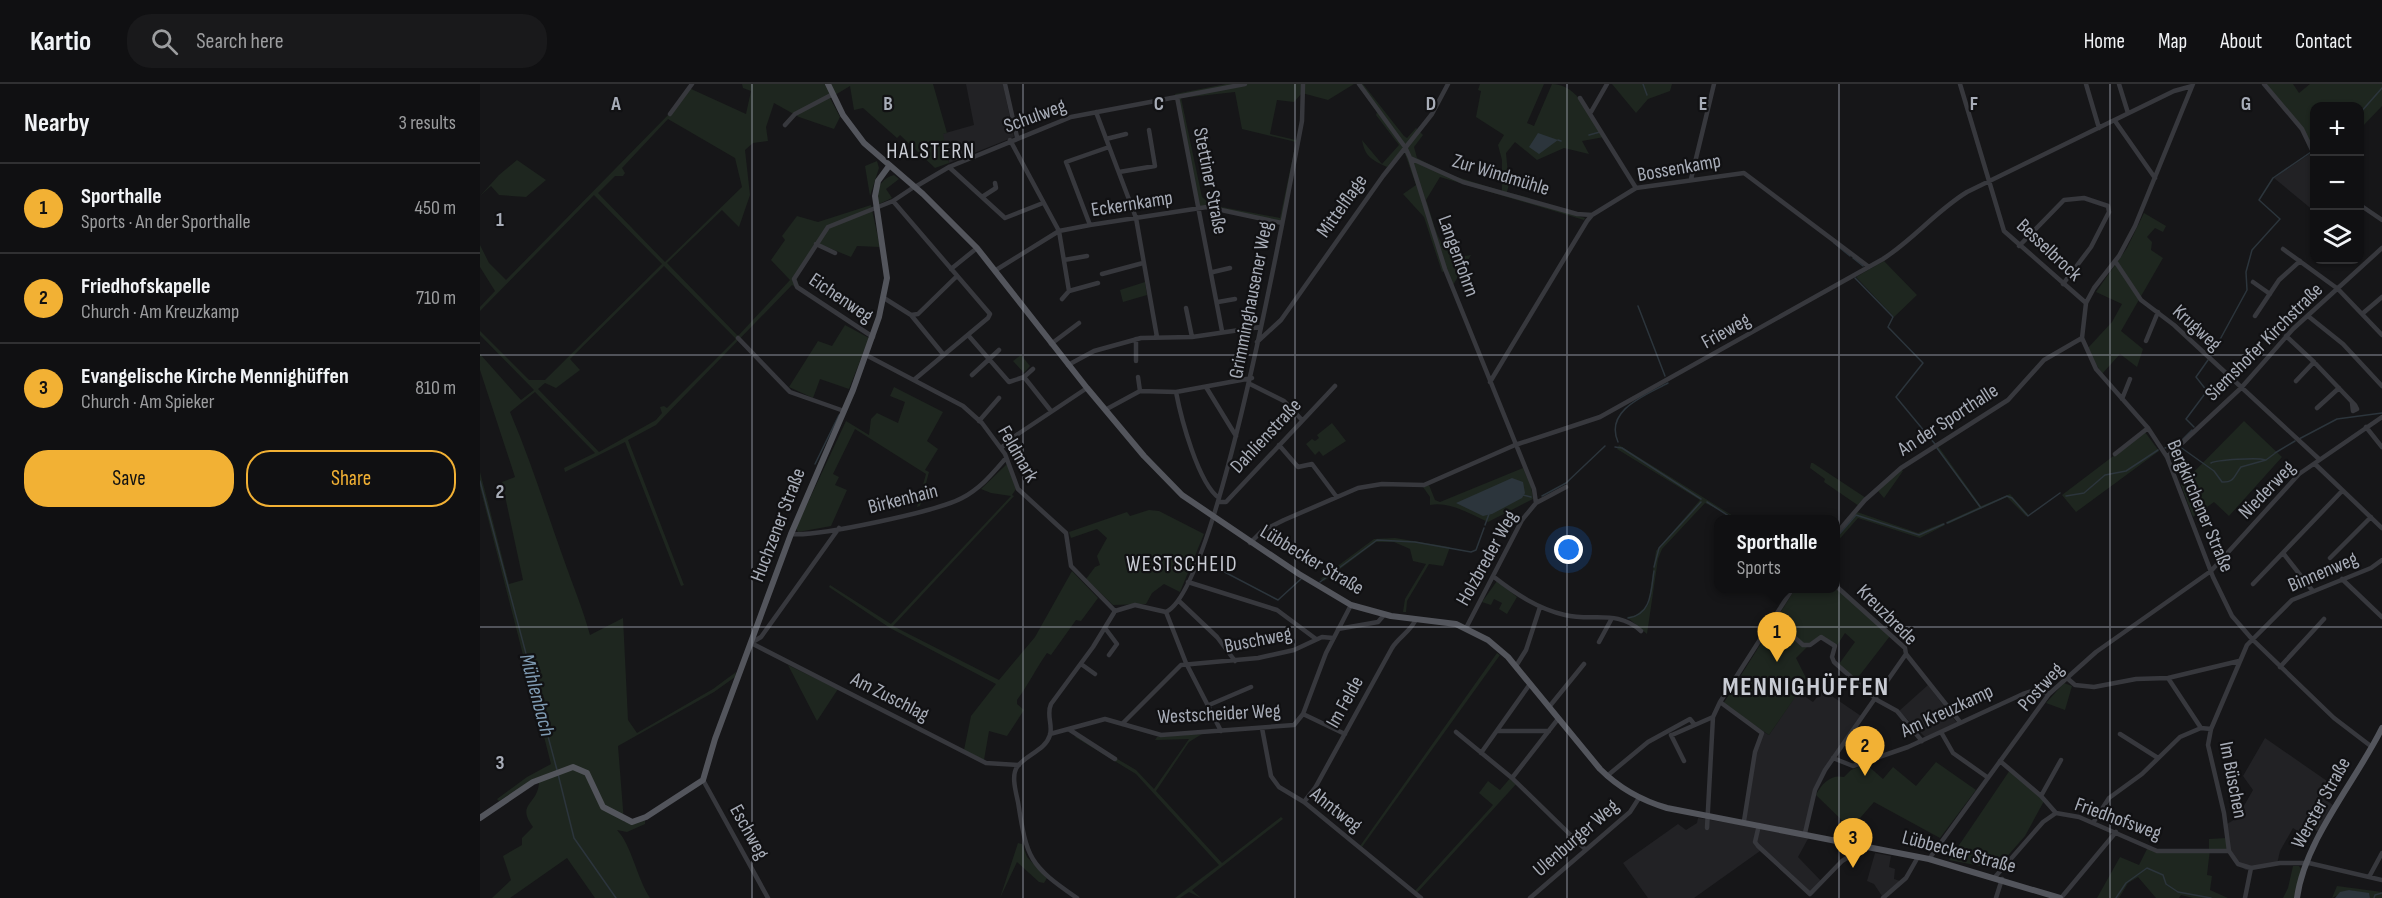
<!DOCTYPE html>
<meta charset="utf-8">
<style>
:root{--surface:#101012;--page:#19191b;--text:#f1f3f6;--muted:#9c9d9f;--line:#303032;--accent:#f2b134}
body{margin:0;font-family:"Sofia Sans Condensed",sans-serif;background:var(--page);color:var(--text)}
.controls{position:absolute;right:18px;top:18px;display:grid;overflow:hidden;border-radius:12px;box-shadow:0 2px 4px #0004}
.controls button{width:54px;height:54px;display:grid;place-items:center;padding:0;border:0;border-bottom:2px solid var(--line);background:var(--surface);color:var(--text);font:30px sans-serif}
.you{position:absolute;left:1089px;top:466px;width:21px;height:21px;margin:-15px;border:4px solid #fff;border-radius:50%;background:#1a73e8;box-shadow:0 0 0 9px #1a73e833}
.badge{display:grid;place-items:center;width:39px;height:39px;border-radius:50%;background:var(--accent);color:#111;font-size:20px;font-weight:700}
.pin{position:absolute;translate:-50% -50px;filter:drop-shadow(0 2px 3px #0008)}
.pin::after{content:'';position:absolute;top:32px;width:21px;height:18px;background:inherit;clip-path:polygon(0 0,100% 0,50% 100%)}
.popup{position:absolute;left:1234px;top:431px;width:126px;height:78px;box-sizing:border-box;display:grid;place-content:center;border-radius:12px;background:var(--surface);filter:drop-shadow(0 2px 4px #0005);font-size:20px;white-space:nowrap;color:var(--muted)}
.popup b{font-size:22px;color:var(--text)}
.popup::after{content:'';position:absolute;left:50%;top:100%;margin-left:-12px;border:12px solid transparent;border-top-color:var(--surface)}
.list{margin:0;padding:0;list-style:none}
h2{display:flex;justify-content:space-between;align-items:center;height:78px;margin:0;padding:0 24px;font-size:26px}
h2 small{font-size:20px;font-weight:400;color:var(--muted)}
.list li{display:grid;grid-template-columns:39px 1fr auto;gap:18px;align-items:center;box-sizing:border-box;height:90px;padding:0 24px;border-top:2px solid var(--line)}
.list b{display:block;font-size:22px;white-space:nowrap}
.list p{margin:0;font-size:20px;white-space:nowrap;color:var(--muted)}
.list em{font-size:20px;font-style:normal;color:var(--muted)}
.actions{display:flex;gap:12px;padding:18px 24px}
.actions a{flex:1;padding:14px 0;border:2px solid var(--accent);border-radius:24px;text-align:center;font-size:21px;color:var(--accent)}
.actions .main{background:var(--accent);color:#111}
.icon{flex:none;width:33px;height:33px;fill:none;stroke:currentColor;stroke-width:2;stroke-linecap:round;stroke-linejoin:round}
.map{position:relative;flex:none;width:1902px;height:814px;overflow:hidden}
header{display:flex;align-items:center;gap:36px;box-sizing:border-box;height:84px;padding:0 30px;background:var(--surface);border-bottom:2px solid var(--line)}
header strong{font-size:28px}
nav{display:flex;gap:33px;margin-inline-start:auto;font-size:21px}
.search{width:420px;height:54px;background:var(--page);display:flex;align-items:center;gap:15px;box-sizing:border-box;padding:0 21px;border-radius:24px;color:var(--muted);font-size:22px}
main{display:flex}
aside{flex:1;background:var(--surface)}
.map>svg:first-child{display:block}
.built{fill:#222225}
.green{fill:#1e261f;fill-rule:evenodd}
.water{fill:#2c353c}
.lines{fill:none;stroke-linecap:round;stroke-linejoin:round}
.stream{stroke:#2c353c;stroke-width:1.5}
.minor{stroke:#37383d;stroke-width:4.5}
.major{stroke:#53555c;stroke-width:6}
.grid{fill:none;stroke:#a8adb8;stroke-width:1.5;stroke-opacity:0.55}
.labels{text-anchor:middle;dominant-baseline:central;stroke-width:4.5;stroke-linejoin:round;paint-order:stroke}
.street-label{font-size:20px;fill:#a8adb8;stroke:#111113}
.water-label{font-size:21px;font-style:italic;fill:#7f9bb3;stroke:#111113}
.quarter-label{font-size:22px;letter-spacing:1.5px;fill:#c9ccd4;stroke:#111113}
.district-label{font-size:26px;font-weight:bold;letter-spacing:1.5px;fill:#c9ccd4;stroke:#111113}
.grid-label{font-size:20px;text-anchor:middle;font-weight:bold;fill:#a8adb8;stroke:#111113;stroke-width:4.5;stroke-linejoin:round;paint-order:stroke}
</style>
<header>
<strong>Kartio</strong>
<div class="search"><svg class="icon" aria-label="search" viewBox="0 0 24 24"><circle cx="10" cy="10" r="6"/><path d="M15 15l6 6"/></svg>Search here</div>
<nav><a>Home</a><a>Map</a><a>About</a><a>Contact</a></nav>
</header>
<main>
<aside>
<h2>Nearby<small>3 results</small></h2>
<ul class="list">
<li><span class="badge">1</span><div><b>Sporthalle</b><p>Sports · An der Sporthalle</p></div><em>450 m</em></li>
<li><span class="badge">2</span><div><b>Friedhofskapelle</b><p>Church · Am Kreuzkamp</p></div><em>710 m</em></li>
<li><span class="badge">3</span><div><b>Evangelische Kirche Mennighüffen</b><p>Church · Am Spieker</p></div><em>810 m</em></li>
</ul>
<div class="actions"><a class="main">Save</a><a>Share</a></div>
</aside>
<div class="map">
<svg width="1902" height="814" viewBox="0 0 1902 814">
<rect width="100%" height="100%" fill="#161618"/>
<!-- built -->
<path class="built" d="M486,0H523L534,53L469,79L462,50L494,41Z
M1834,67V127L1794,94Z
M1448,601L1477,639L1445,653L1419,627Z
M1343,606L1381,632L1338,696L1324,752L1329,753L1318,773L1343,799L1330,812L1280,767L1214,814H1168L1143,779L1198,740L1206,746L1217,739L1218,734L1262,741L1276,668L1284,648L1289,651L1318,608L1333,618Z
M1785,654L1847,697L1839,711L1857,724L1842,750L1827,741L1822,750L1813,744L1800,767L1797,780L1766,786L1758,781L1749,766L1747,740L1757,734L1773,706L1763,692Z
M1395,769L1411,772L1409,783L1415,785L1414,795L1420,797L1402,812L1394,800L1387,797Z"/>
<!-- green -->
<path class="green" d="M262,0H453L467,49L463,50L469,79L455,84L420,51L417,54L383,24L374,26L370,2L350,14L360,33L354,45L319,33L294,19L286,43L288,57L273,59L265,66L270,111L259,143L242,126L187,179L258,252L310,196L291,176L305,156L302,152L317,132L338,138L391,121L400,163L377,162L371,173L337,159L316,193L321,207L312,201L176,341L148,356L204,501L201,502L145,358L85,388L84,384L115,369L55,308L30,328C51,377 66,426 84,476C93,502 103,525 110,551L143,534L148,636L157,649L233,605L256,588L255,593L234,608L138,662L144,738L165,736V740L147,748L137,746C152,762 156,792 170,814H115L87,774L30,814H12L31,796L23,772L42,761V754L53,743C35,719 59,721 59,697L55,694L19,717L17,715L47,693L71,680L0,403V388L29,500L43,496L22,398L35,393L0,286V270L41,316L54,306L0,251V247L49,296H65L182,180L114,111L0,227V223L15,207L0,183V161L9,179L26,196L188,31L209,4L266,30L271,7L263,4ZM188,35L255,74L262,103L185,178L118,109L135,92H143L145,89L142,84ZM184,182L256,255L187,324L184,322L180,323L182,329L176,336L119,368L58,305L65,299L76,304L100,286L90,275Z
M746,0H874L848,16L822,9L814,18L797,16L790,50L820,57L804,138L718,123L695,10ZM755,8L762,45L816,58L800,134L731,121L722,113L701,14Z
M877,0H883L924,52L927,54L936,44L943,51L934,63L937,74L971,91L1022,107V76L1018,61L1024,51L996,33L1001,7L998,6L1000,0H1064L1047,39L1054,42L1072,0C1098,0 1112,34 1124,53L1102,57L1109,70L1084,64L1057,76L1035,58L1026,69L1029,100L1027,108L1050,114L1049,118L1105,134L1104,136L960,93L946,116C955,139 958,179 991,171L973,201L967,186L962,188L944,133L923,110L936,101L923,64L907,83C892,76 885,73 882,56L902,80L919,61L896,31L897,28Z
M1132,0H1192L1190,7L1168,15L1156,29Z
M1783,0H1813L1819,9L1830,0H1902V22L1880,45V22H1834V67L1821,46Z
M37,76L66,96L46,113L19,111L11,102L0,112L19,91Z
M397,77L399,84L390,112L385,82Z
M414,91L419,95L406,105L412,114L399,120C394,107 400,95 414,91Z
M1664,129L1686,142L1683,148L1675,144L1667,153L1672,158L1671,166L1683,174L1641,247L1663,265L1657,283L1640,270L1622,290L1607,265L1632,238L1642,220L1616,208L1647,164Z
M1404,177L1437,211L1414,233L1376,193Z
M665,198L667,211L643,218L640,206Z
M365,241L389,254L369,305L340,295L333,314L309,303L338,257L352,262Z
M541,271L550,282L544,289L533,277Z
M414,303L463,328L447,357L458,365L445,386L449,388L440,422L437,423L446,390L375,345L353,390L359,393L355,401L367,406L351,442L318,448L316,444L366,337L389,351L391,335L397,329L418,339L425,318L410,312Z
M1764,337L1802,373L1749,432L1734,418L1713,433L1701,401Z
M852,339L866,357L843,372L839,367L835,371L826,360L832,355L835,357L839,354L837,351Z
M1665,348L1679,367L1596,428L1582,411Z
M1139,361L1258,435L1225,419L1182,465L1178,475L1167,550L1147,533L1156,531L1168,521L1176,467L1220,416L1137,365Z
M1458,362L1501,422L1530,410L1548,430L1546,432L1527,413L1468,440L1466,438L1499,423L1456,363Z
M1331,379H1333L1386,414L1379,422L1344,398L1345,395L1330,384Z
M527,380L536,405L532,411L534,412L413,542L519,596L555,553L592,487L618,514L601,537L596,536L571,571L567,569C556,584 549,600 537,616V620L544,626L527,652L509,647L504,676L484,666L491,632L516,600L410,544L349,503L350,501L411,540L531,412L511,409L501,405Z
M1043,384L1051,402L1053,415L1008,438C990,430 970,417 950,421V413L943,403L949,401L955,416L960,418Z
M1421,385L1423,387L1404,414L1398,407Z
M669,426L679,427L724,450L700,508L684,500L672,509L666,520L633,521L606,495L615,483L620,481L617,472L627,454L617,445L591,454L589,448L647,428L650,432Z
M1377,428L1438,449L1463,439L1465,441L1440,454L1378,434L1356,459V453Z
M915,454L970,463L963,482L949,480L927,517L926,528H923L925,515L946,480L933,477L930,465L914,458H896L844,497L840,495L894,455Z
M1017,497L1037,513L1027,530L1019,525L1022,519L1014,515L1011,521L1002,518Z
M1356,504L1410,552L1376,596L1359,580L1375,558L1365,549L1356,563L1345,553L1329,561L1316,574L1327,596L1289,651L1243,620L1315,505Z
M1017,569L1020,571L882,763L880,762Z
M308,581L358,605L337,637Z
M1584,599L1592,602L1585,626L1566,619Z
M722,650L709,658L676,707L742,779L801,733L803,735L712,806L721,814L709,808L700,814H695L739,781L656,690L595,653L597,651L656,686L674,705L709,655L675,656L677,653Z
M1456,678L1496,706L1460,754L1394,718L1374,741L1373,746L1371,745L1336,711C1342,699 1351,690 1364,693L1371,686L1386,680L1403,695L1413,683L1436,702Z
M1530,686L1564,717L1545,752L1516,785L1469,776Z
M1032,692L1038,698L936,810L934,808L1013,721L999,709L1008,697L1020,706Z
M1747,754L1749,766L1730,765L1727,791L1732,792L1730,806L1748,814H1713L1701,811L1699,814H1676L1658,793L1648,799L1639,814H1617L1640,773L1659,781L1667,765H1729V755Z
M538,759L542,760L547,773L567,794L564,799L559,798L537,778L520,814Z
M1813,782H1819L1821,785L1814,814H1803L1808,804Z
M1857,802L1902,808V814H1890L1889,810L1869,806L1852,814Z"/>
<!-- water -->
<path class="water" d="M1058,49L1078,56L1059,70L1049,63Z
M1032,394L1043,398L1045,409L1042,414L1012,430L1003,432L976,419Z
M1869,806L1889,809L1890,814H1855L1860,808Z"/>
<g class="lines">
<!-- stream -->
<path class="stream" d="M1163,0L1167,11
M1880,29L1902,4
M1109,51L1120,48
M1078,56L1081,57
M1354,159L1370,172
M1373,174L1383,182
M1375,194L1413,233L1408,243L1443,279L1416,313L1455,360
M1158,222L1185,292
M1731,272L1767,206L1766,188L1772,166L1800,135L1779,116L1793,94L1831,68
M1714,343L1706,335L1727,307L1716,293L1728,276
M1819,355L1857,335L1902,329
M1138,358C1124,326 1166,311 1188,299
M1700,358L1712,346
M1135,363L1142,364L1221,415
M1457,364L1501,424
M1685,364L1696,360L1734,387L1742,398C1754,399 1754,392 1761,383L1786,376L1794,370
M1795,369L1815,357
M1731,379C1736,376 1779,373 1785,376
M335,380L359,331
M0,397L77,686
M1043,411L1051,413
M1062,412L1086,399L1125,362
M1586,412L1604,409L1625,391L1646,387L1678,366
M1227,418L1255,436
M1467,439L1527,412L1532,414L1548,432L1580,409
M1005,441L1009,430
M1356,454L1376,431L1439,451L1464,440
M735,483L798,516L821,495
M1174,483L1179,464L1221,418
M840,498L897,456L935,458L991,468L996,466L1004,444
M1148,534C1172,531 1171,506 1174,487
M78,690L94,754L136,814
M1636,814L1646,799L1667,784L1683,791L1686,800L1698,808L1731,814
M1894,814L1895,811L1902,809"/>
<!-- minor -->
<path class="minor" d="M525,0L537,53
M879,0L925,63L930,74L965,185L1054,405L1056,419
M1480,0L1524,147L1606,219
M1606,0L1619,44
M1639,0L1648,29
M1713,0L1655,142L1639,172L1614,204L1606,219L1602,254L1616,285L1668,344L1687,373L1733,493L1752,532L1772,555L1854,634L1892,663
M1784,0L1822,45L1834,70
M697,13L742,247
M1100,14L1156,104
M616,28L656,134L677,253
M1111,28L1127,0
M190,30L212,0
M1635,37L1675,94
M305,41L315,30L353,10
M626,55L646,50
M530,56L579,147L589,207L582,215
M930,74L983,98L1097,130L1112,131
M469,83L525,134L563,119
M639,88L675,82L669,46
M1211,95L1234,0
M435,103L469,83L591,33L765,0
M502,113L516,104L515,99
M413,117L510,230L508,234L435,295
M1880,121L1902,136
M610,141L586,78L629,63
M336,160L355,169
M1539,162L1584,116L1604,114L1628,122L1629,128L1611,163L1583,200
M1803,165L1858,205L1902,251
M584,176L607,172
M1635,177L1661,216L1694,241L1839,375
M471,185L497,164
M516,186L579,147L610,141L727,123L802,139
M733,188L750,184
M622,190L663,179
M1773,198L1790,210
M589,207L618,199
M404,214L431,231L463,270
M738,218L755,215
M706,224L712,253
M1882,230L1902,213
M431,231L438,230L477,192
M1775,232L1799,196L1820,177
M1828,232L1863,260L1902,302
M488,251L529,298L544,293L571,327
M1806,252L1834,278L1875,321L1877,325L1873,327L1872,319
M393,253L317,203L314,195L348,143L413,117L434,103
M258,254L310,308L364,327
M1666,257L1678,228
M777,258L801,236L903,92L952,30L968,0
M571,260L599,239
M386,271L483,322L502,339L525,370L538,405L586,449L591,482L635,527
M656,277V255
M588,281L614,267L661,254L712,253L780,243
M492,291L519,266
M544,293L553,285
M658,293L660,307
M1816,297L1834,278
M1010,298L1107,137L1112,131L1156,104L1264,89L1389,183
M770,300L804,317L822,336
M726,303L756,352
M696,308C701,334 718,399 739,414
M1642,315L1650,295
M1837,324L1859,304
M625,326L660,307L696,308L772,294
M499,337L519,314
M1886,343L1902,363
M799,361L818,383L832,380L856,412
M521,364L535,352L607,304
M1635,370L1668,344
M1687,373L1761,304L1813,245L1902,164
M1835,380L1902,444
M738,418H746L855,302
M311,450C337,453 458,427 482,414C501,404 513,389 526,374
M1356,450L1385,416L1421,384L1528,316L1564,276L1602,254
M770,459L782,447L804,436L878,404L902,400L944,401L1035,361L1120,333L1403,175C1434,155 1456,127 1487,108L1694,7L1712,2
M1803,469L1832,506
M1850,474L1891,433
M1902,476L1891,484L1812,516L1767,561L1731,645L1728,661L1744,729L1749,767L1758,780L1771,784L1800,779H1829L1902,796
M1014,493C1036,510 1058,525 1085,531C1113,538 1137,525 1161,547
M1862,495L1902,533
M708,498L797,526L836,555
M1773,500L1862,407
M1356,502L1425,564L1426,570L1480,638
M699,517L737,553L755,577
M686,528L706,579L741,647
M1294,535L1323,561H1330L1341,553L1355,562L1352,573L1354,578L1397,616L1417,627L1442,657
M625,544L637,560L629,571
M986,544L1042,436L1056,419L1086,403
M858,545L898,538L904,531
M1119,558L1132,534
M271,559L506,679L539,681
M271,559L281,553L359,444
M601,580L615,590
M1036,582L1046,566L1060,523
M1800,583L1844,535
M1587,594L1595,601L1614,603L1656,595L1688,594L1759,577
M1688,594L1721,644
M1240,618L1282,649L1275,668L1264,737
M729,621L771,603
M1069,623L1104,580
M823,630L865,650
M642,640L701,581L778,574L814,566L842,553L853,554
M782,644L791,692L799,703L824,718L941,814
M590,646L635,675
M1017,647H1069
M976,648L1032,694L1106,766
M1461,648L1473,669L1507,693
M570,650L625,635L681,651L814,641L823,630L846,569L871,521
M1640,650L1678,674
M1191,651L1204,677
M1192,651L1233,633
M1001,669L1050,600
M1353,674L1373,682L1428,663L1543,610L1555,606L1569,610
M1520,677L1561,712L1576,729L1599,733L1677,767H1749
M1127,692L1168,658L1210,635L1214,640
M1032,694L1078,635
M223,696L288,814
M1561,712L1581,676
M824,718L835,704L912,564C918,554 932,546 936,535
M1613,739L1629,714L1662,690L1700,653L1721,644L1731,645
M1279,741L1275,758L1278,762L1330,810L1362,777L1378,767L1380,760
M1227,744L1233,633L1240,618L1313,504
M1325,749L1335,706L1345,686L1426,570
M1449,775L1569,610L1616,568L1731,487L1819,390L1902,333
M1515,793L1563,738L1576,729
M1889,793L1902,769
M597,814C549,781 547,775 538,718C536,708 531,692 537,683C546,670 565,667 570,651C573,640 566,631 571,620L613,563L635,527L655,521L686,528C738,504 808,109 822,37L823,0
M1050,814L1150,728L1159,714
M1403,814L1426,794L1438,773
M1516,814L1522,795
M1581,814L1636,748
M1765,814L1771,784"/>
<!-- major -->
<path class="major" d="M348,0L363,31L384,59L443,110L497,164L607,304L664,372L702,411L819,490L871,521L911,532L976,540L1008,556L1028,573L1120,685C1139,704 1160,716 1187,724L1449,775L1580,814
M0,734L53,698L93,683L107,689L123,723L152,738L166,733L223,696L235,655L311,450L373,306L399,233L407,194L395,112L398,97L409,82
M1817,814C1825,755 1876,697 1902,644"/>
</g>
<!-- grid -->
<path class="grid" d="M272,0V814M543,0V814M815,0V814M1087,0V814M1359,0V814M1630,0V814M0,271H1902M0,543H1902"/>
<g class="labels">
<!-- street labels -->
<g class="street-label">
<text transform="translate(555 32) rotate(-20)">Schulweg</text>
<text transform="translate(1199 84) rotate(-10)">Bossenkamp</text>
<text transform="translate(1021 91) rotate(17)">Zur Windmühle</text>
<text transform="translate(730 97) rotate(79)">Stettiner Straße</text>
<text transform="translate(652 120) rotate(-9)">Eckernkamp</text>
<text transform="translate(862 122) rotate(-55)">Mittelflage</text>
<text transform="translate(1569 166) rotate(43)">Besselbrock</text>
<text transform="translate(978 172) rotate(70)">Langenfohrn</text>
<text transform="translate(361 214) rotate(34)">Eichenweg</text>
<text transform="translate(771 216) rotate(-79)">Grimminghausener Weg</text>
<text transform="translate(1717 244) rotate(42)">Krugweg</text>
<text transform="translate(1246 247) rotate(-29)">Frieweg</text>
<text transform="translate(1784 258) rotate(-45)">Siemshofer Kirchstraße</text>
<text transform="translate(1468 336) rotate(-33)">An der Sporthalle</text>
<text transform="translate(786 352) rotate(-47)">Dahlienstraße</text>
<text transform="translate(538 370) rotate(60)">Feldmark</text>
<text transform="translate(1787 406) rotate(-46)">Niederweg</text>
<text transform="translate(423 415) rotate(-14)">Birkenhain</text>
<text transform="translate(1720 422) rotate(67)">Bergkirchener Straße</text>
<text transform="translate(298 441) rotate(-69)">Huchzener Straße</text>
<text transform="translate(1007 474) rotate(-61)">Holzbreder Weg</text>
<text transform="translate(832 476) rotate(31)">Lübbecker Straße</text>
<text transform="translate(1843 488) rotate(-23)">Binnenweg</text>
<text transform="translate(1407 531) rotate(45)">Kreuzbrede</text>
<text transform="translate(778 556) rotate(-11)">Buschweg</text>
<text transform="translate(1561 603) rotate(-48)">Postweg</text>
<text transform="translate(410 613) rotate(27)">Am Zuschlag</text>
<text transform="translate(865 618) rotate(-61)">Im Felde</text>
<text transform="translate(1467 627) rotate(-25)">Am Kreuzkamp</text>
<text transform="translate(739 630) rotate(-3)">Westscheider Weg</text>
<text transform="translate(1753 696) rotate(79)">Im Büschen</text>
<text transform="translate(1841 719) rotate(-61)">Werster Straße</text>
<text transform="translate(856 726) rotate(38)">Ahntweg</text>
<text transform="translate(1638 735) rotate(20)">Friedhofsweg</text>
<text transform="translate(269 748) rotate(61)">Eschweg</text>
<text transform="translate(1096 754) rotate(-41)">Ulenburger Weg</text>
<text transform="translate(1479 768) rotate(15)">Lübbecker Straße</text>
</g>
<!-- water labels -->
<g class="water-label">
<text transform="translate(57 611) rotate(75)">Mühlenbach</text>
</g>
<!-- quarter labels -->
<g class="quarter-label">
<text x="451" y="67">HALSTERN</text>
<text x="702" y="480">WESTSCHEID</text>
</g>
<!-- district labels -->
<g class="district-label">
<text x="1326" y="603">MENNIGHÜFFEN</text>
</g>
</g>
<g class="grid-label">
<text x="136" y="26">A</text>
<text x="408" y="26">B</text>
<text x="679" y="26">C</text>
<text x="951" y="26">D</text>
<text x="1223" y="26">E</text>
<text x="1494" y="26">F</text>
<text x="1766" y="26">G</text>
<text x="20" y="142">1</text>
<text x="20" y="414">2</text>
<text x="20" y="685">3</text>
</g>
</svg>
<div class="controls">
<button>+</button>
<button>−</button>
<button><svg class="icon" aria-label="layers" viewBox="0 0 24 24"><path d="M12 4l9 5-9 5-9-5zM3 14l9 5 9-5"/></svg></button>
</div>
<div class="you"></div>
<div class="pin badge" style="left:1297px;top:578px">1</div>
<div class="popup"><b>Sporthalle</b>Sports</div>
<div class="pin badge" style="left:1385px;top:692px">2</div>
<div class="pin badge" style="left:1373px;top:784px">3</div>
</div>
</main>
